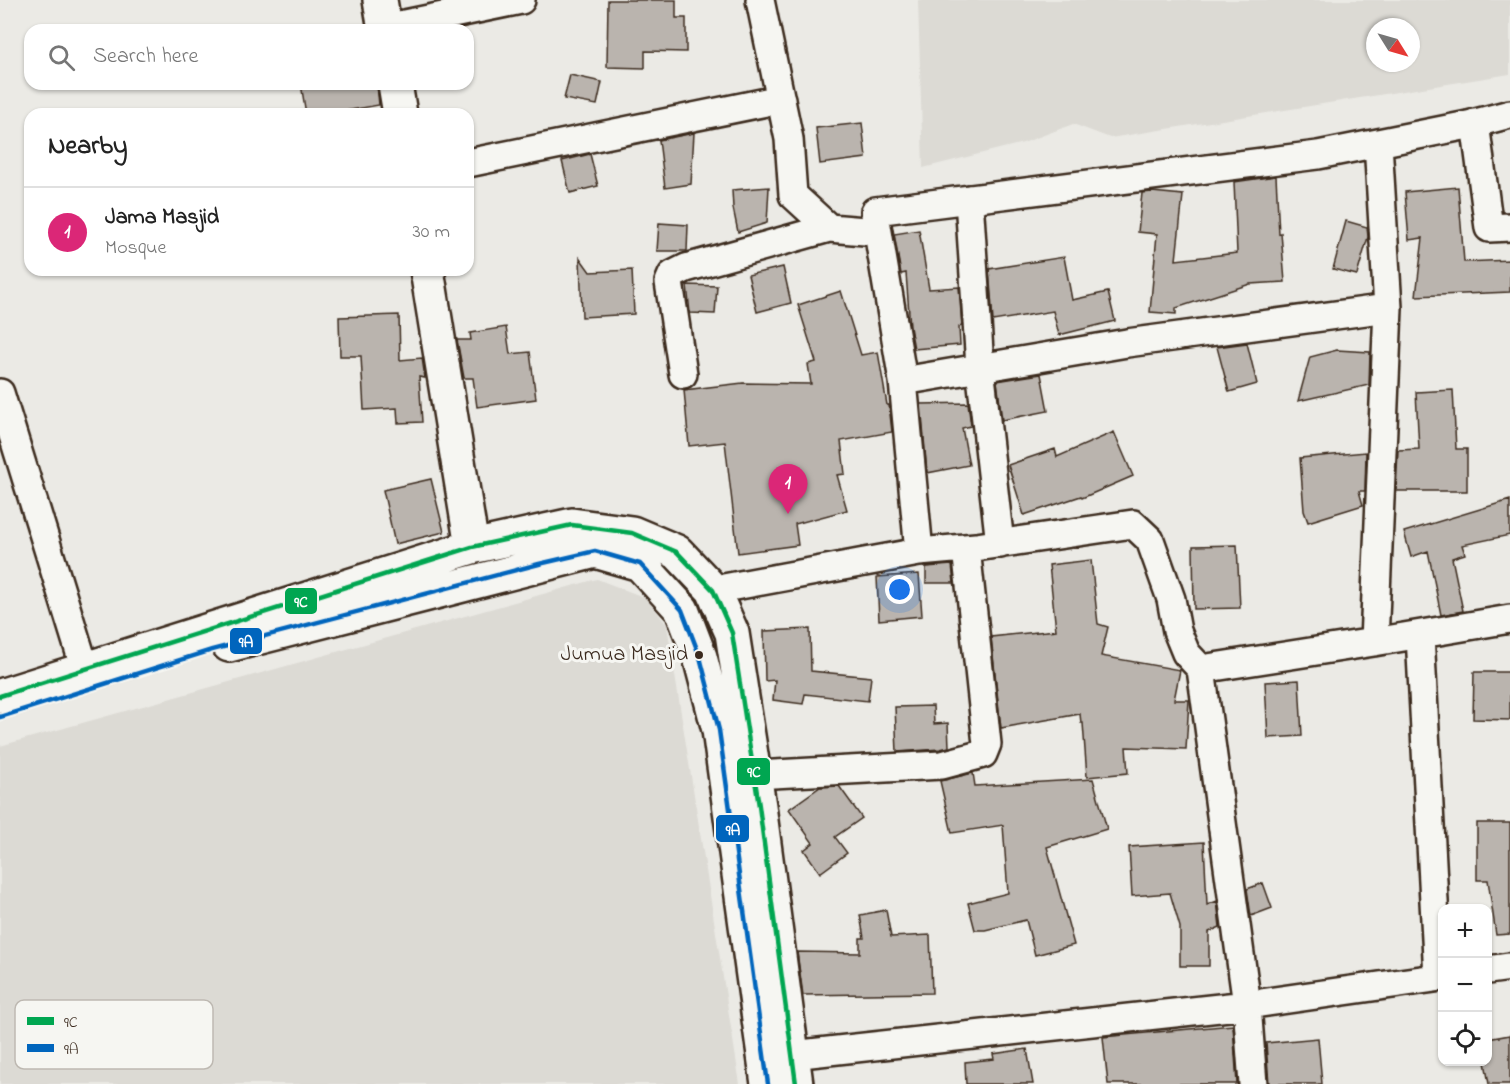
<!DOCTYPE html>
<meta charset="utf-8">
<style>
:root{--surface:#fff;--page:#f6f6f6;--text:#222;--muted:#767676;--line:#e0e0e0;--accent:#db2777}
body{margin:0;font-family:"Indie Flower",sans-serif;background:var(--page);color:var(--text)}
.controls{position:absolute;right:18px;bottom:18px;display:grid;overflow:hidden;border-radius:12px;box-shadow:0 2px 4px #0004}
.controls button{width:54px;height:54px;display:grid;place-items:center;padding:0;border:0;border-bottom:2px solid var(--line);background:var(--surface);color:var(--text);font:30px sans-serif}
.compass{position:absolute;left:1366px;top:18px;width:54px;height:54px;border-radius:50%;background:var(--surface);box-shadow:0 2px 4px #0004;rotate:127deg}
.you{position:absolute;left:900px;top:590px;width:21px;height:21px;margin:-15px;border:4px solid #fff;border-radius:50%;background:#1a73e8;box-shadow:0 0 0 9px #1a73e833}
.badge{display:grid;place-items:center;width:39px;height:39px;border-radius:50%;background:var(--accent);color:#fff;font-size:20px;font-weight:700}
.pin{position:absolute;translate:-50% -50px;filter:drop-shadow(0 2px 3px #0008)}
.pin::after{content:'';position:absolute;top:32px;width:21px;height:18px;background:inherit;clip-path:polygon(0 0,100% 0,50% 100%)}
.list{margin:0;padding:0;list-style:none}
h2{display:flex;justify-content:space-between;align-items:center;height:78px;margin:0;padding:0 24px;font-size:26px}
h2 small{font-size:20px;font-weight:400;color:var(--muted)}
.list li{display:grid;grid-template-columns:39px 1fr auto;gap:18px;align-items:center;box-sizing:border-box;height:90px;padding:0 24px;border-top:2px solid var(--line)}
.list b{display:block;font-size:22px;white-space:nowrap}
.list p{margin:0;font-size:20px;white-space:nowrap;color:var(--muted)}
.list em{font-size:20px;font-style:normal;color:var(--muted)}
.icon{flex:none;width:33px;height:33px;fill:none;stroke:currentColor;stroke-width:2;stroke-linecap:round;stroke-linejoin:round}
.map{position:relative;flex:none;width:1510px;height:1084px;overflow:hidden}
.search{position:absolute;background:var(--surface);box-shadow:0 2px 4px #0004;left:24px;top:24px;width:450px;height:66px;display:flex;align-items:center;gap:15px;box-sizing:border-box;padding:0 21px;border-radius:18px;color:var(--muted);font-size:22px}
.panel{position:absolute;background:var(--surface);box-shadow:0 2px 4px #0004;left:24px;top:108px;width:450px;height:168px;border-radius:18px}
.map>svg:first-child{display:block}
.built{fill:#dcdad4;fill-rule:evenodd}
.building{fill:#bab4ae;stroke:#3b2a1e;stroke-width:1.5}
.lines{fill:none;stroke-linecap:round;stroke-linejoin:round}
.street-casing{stroke:#3b2a1e;stroke-width:32}
.secondary-casing{stroke:#3b2a1e;stroke-width:38}
.street{stroke:#f6f6f2;stroke-width:27}
.secondary{stroke:#f6f6f2;stroke-width:33}
.bus-1-casing{stroke:#f6f6f2;stroke-width:9}
.bus-2-casing{stroke:#f6f6f2;stroke-width:9}
.bus-1{stroke:#00a651;stroke-width:4.5}
.bus-2{stroke:#0065bd;stroke-width:4.5}
.bus-dot{fill:#3b2a1e;stroke:#f6f6f2;stroke-width:2}
.labels{text-anchor:middle;dominant-baseline:central;stroke-width:6;stroke-linejoin:round;paint-order:stroke}
.bus-label{font-size:22px;fill:#3b2a1e;stroke:#f6f6f2;text-anchor:end}
.key{fill:#f6f6f2;stroke:#beb9b2;stroke-width:1.5}
.key-label{font-size:16px;fill:#3b2a1e}
.line-badge{stroke:#f6f6f2;stroke-width:2}
.badge-label{font-size:16px;text-anchor:middle;font-weight:bold;fill:#fff}
</style>
<div class="map">
<svg width="1510" height="1084" viewBox="0 0 1510 1084">
<rect width="100%" height="100%" fill="#ebeae5"/>
<filter id="ink" filterUnits="userSpaceOnUse"><feTurbulence type="fractalNoise" baseFrequency=".0167" numOctaves="2"/><feDisplacementMap in="SourceGraphic" scale="12" xChannelSelector="R" yChannelSelector="G"/><feConvolveMatrix kernelMatrix="1 2 1 2 8 2 1 2 1" color-interpolation-filters="sRGB"/></filter>
<g filter="url(#ink)">
<!-- built -->
<path class="built" d="M918,0H1510V74L1110,138L1073,124L1023,143L923,168ZM1375,27H1411V63H1375Z
M597,579L646,598L667,625L740,1084H0V746Z"/>
<!-- building -->
<path class="building" d="M608,0H676V18H686V52L645,51V68L607,67Z
M570,75L602,82L597,105L564,99Z
M301,84H377L379,105L328,114H306Z
M862,123L866,158L820,164L816,128Z
M694,133L691,184L665,188L659,140Z
M590,154L598,186L570,193L562,161Z
M1276,176L1279,234L1281,233L1285,282L1250,284L1176,308V314L1150,312L1157,234L1138,232L1142,193L1152,192L1183,195L1176,260L1237,253L1234,182Z
M769,187L767,223L738,232L733,208L732,190Z
M1458,187L1464,262L1510,260V292L1416,296L1423,238L1409,240L1405,192Z
M1346,221L1367,227L1368,237L1357,275L1333,269Z
M659,223L688,225L687,251H657Z
M919,230L929,289L959,287L962,326L959,327L960,345L914,349L910,327L906,273L901,274L894,234Z
M1064,257L1072,300L1108,292L1115,321L1059,335L1053,311L993,321L989,269Z
M580,258L590,272L632,270L634,314L582,317Z
M783,267L791,303L757,312L748,275Z
M687,285L717,286L715,314L690,313Z
M841,291L861,355L878,352L887,405H889L892,432L841,441L845,474L837,475L847,510L795,524L798,545L738,553L725,442L689,446L684,390L743,383L811,384L808,364L816,362L798,305Z
M399,315L400,360L422,358L425,378L419,377L422,422L398,423L397,408L364,410L361,356H340L339,317Z
M506,327L510,354L530,352L536,399L477,407L473,378H464L457,340H471L470,333Z
M1247,343L1257,384L1229,392L1217,347Z
M1337,350L1370,352L1369,385L1298,401L1310,357Z
M1041,374L1048,411L1002,420L997,381Z
M1453,390L1456,449H1467V491H1396L1398,450L1419,449L1416,392Z
M968,403L971,426L962,428L969,465L927,473L921,404Z
M1114,432L1133,476L1082,498L1081,496L1024,515L1008,465L1055,449L1057,457Z
M1366,452L1365,491H1359L1363,505L1308,522L1304,511L1300,458Z
M431,479L444,532L395,544L383,490Z
M1510,500V535L1462,545L1465,554L1452,558L1463,611L1441,615L1428,551L1411,557L1404,532Z
M1237,545L1240,608L1194,609L1193,546Z
M1091,560L1098,624L1108,627L1101,656L1180,670L1174,700H1189L1186,749L1126,747L1128,773L1087,777L1083,723H1081L1080,714L1001,728L991,637L1056,630L1049,565Z
M952,565L954,583H926V567Z
M919,574L922,616L879,620L877,577Z
M810,629L811,671L871,677L868,701L805,694L803,704L773,700L775,680L765,681L764,631Z
M1474,672H1510V720L1473,719Z
M1299,680L1302,736L1268,738L1265,682Z
M933,706L934,724L948,723L949,747L940,749L897,752L895,707Z
M973,773L975,786L1093,779L1107,829L1047,847L1074,945L1035,955L1026,920L985,930H975L968,903L1008,893L1003,825L952,833L940,781Z
M839,786L862,818L835,837L847,853L820,873L804,850L813,843L789,809L820,787Z
M1477,823H1510V934L1496,935L1488,880H1477Z
M1204,842L1207,905L1217,901L1220,927L1209,932V966H1180V927L1170,893L1132,896L1129,847Z
M1263,883L1272,908L1251,916L1247,889Z
M886,910L891,937L930,935L932,993L803,995L797,952L860,953V938H864L860,915Z
M1233,1025L1237,1084H1108L1103,1037Z
M1510,1035V1084H1489L1485,1062H1488V1039Z
M1318,1038L1322,1084H1269L1266,1043Z
M1027,1049L1033,1084H966L965,1062L994,1059L993,1054Z"/>
<g class="lines">
<defs>
<path id="street" d="M760,0L789,139L793,195L829,228L877,232L875,211L1318,155L1468,125L1510,114
M385,28L521,0
M1475,123L1489,228L1510,227
M468,163L781,99
M969,199L980,367L1000,544
M875,214L903,381L919,552
M683,374L669,282L672,275L686,268L829,228
M903,381L1127,343L1388,308
M0,393L85,669
M713,590L919,552L976,547L1133,524L1150,540L1171,599L1177,631L1186,653L1201,669L1374,642L1510,619
M1420,635L1438,977
M1374,642L1388,308L1378,143
M1201,669L1247,1005L1253,1084
M754,775L942,765L983,754L987,744L966,548
M1488,970L1510,967
M792,1055L1247,1005L1442,977"/>
<path id="secondary" d="M380,0L385,30
M395,84L400,114
M427,270L472,547
M229,645L595,551L640,564L682,610L700,657L719,730L768,1084
M0,696L472,547L572,525L632,533L677,552L713,590L732,633L759,806L796,1084"/>
</defs>
<!-- street casing -->
<use href="#street" class="street-casing"/>
<!-- secondary casing -->
<use href="#secondary" class="secondary-casing"/>
<!-- street -->
<use href="#street" class="street"/>
<!-- secondary -->
<use href="#secondary" class="secondary"/>
<defs>
<path id="bus-1" d="M0,696L472,547L572,525L632,533L677,552L713,590L732,633L759,806L796,1084"/>
<path id="bus-2" d="M0,717L212,650L539,564L595,551L640,564L682,610L700,657L719,730L768,1084"/>
</defs>
<!-- bus-1 casing -->
<use href="#bus-1" class="bus-1-casing"/>
<!-- bus-2 casing -->
<use href="#bus-2" class="bus-2-casing"/>
<!-- bus-1 -->
<use href="#bus-1" class="bus-1"/>
<!-- bus-2 -->
<use href="#bus-2" class="bus-2"/>
</g>
</g>
<!-- markers -->
<circle class="bus-dot" cx="699" cy="655" r="5"/>
<g class="labels">
<!-- bus labels -->
<g class="bus-label">
<text x="688" y="655">Jumua Masjid</text>
</g>
</g>
<!-- legend -->
<rect x="15" y="1000" width="198" height="69" rx="9" class="key"/>
<rect x="27" y="1017" width="27" height="8" fill="#00a651"/>
<rect x="27" y="1044" width="27" height="8" fill="#0065bd"/>
<g class="key-label">
<text x="64" y="1027">9C</text>
<text x="64" y="1054">9A</text>
</g>
<g class="line-badge">
<rect x="284" y="587" width="34" height="28" rx="6" fill="#00a651"/>
<rect x="229" y="627" width="34" height="28" rx="6" fill="#0065bd"/>
<rect x="736" y="757" width="35" height="29" rx="6" fill="#00a651"/>
<rect x="715" y="814" width="35" height="29" rx="6" fill="#0065bd"/>
</g>
<g class="badge-label">
<text x="301" y="607">9C</text>
<text x="246" y="647">9A</text>
<text x="754" y="777">9C</text>
<text x="733" y="835">9A</text>
</g>
</svg>
<div class="controls">
<button>+</button>
<button>−</button>
<button><svg class="icon" aria-label="locate" viewBox="0 0 24 24"><circle cx="12" cy="12" r="6"/><path d="M12 2v4M12 18v4M2 12h4M18 12h4"/></svg></button>
</div>
<svg class="compass" viewBox="-18 -18 36 36"><path d="M0-13l5 13h-10z" fill="#e53935"/><path d="M0 13l5-13h-10z" fill="#767676"/></svg>
<div class="you"></div>
<div class="pin badge" style="left:788px;top:514px">1</div>
<div class="search"><svg class="icon" aria-label="search" viewBox="0 0 24 24"><circle cx="10" cy="10" r="6"/><path d="M15 15l6 6"/></svg>Search here</div>
<section class="panel">
<h2>Nearby<small></small></h2>
<ul class="list">
<li><span class="badge">1</span><div><b>Jama Masjid</b><p>Mosque</p></div><em>30 m</em></li>
</ul>
</section>
</div>
